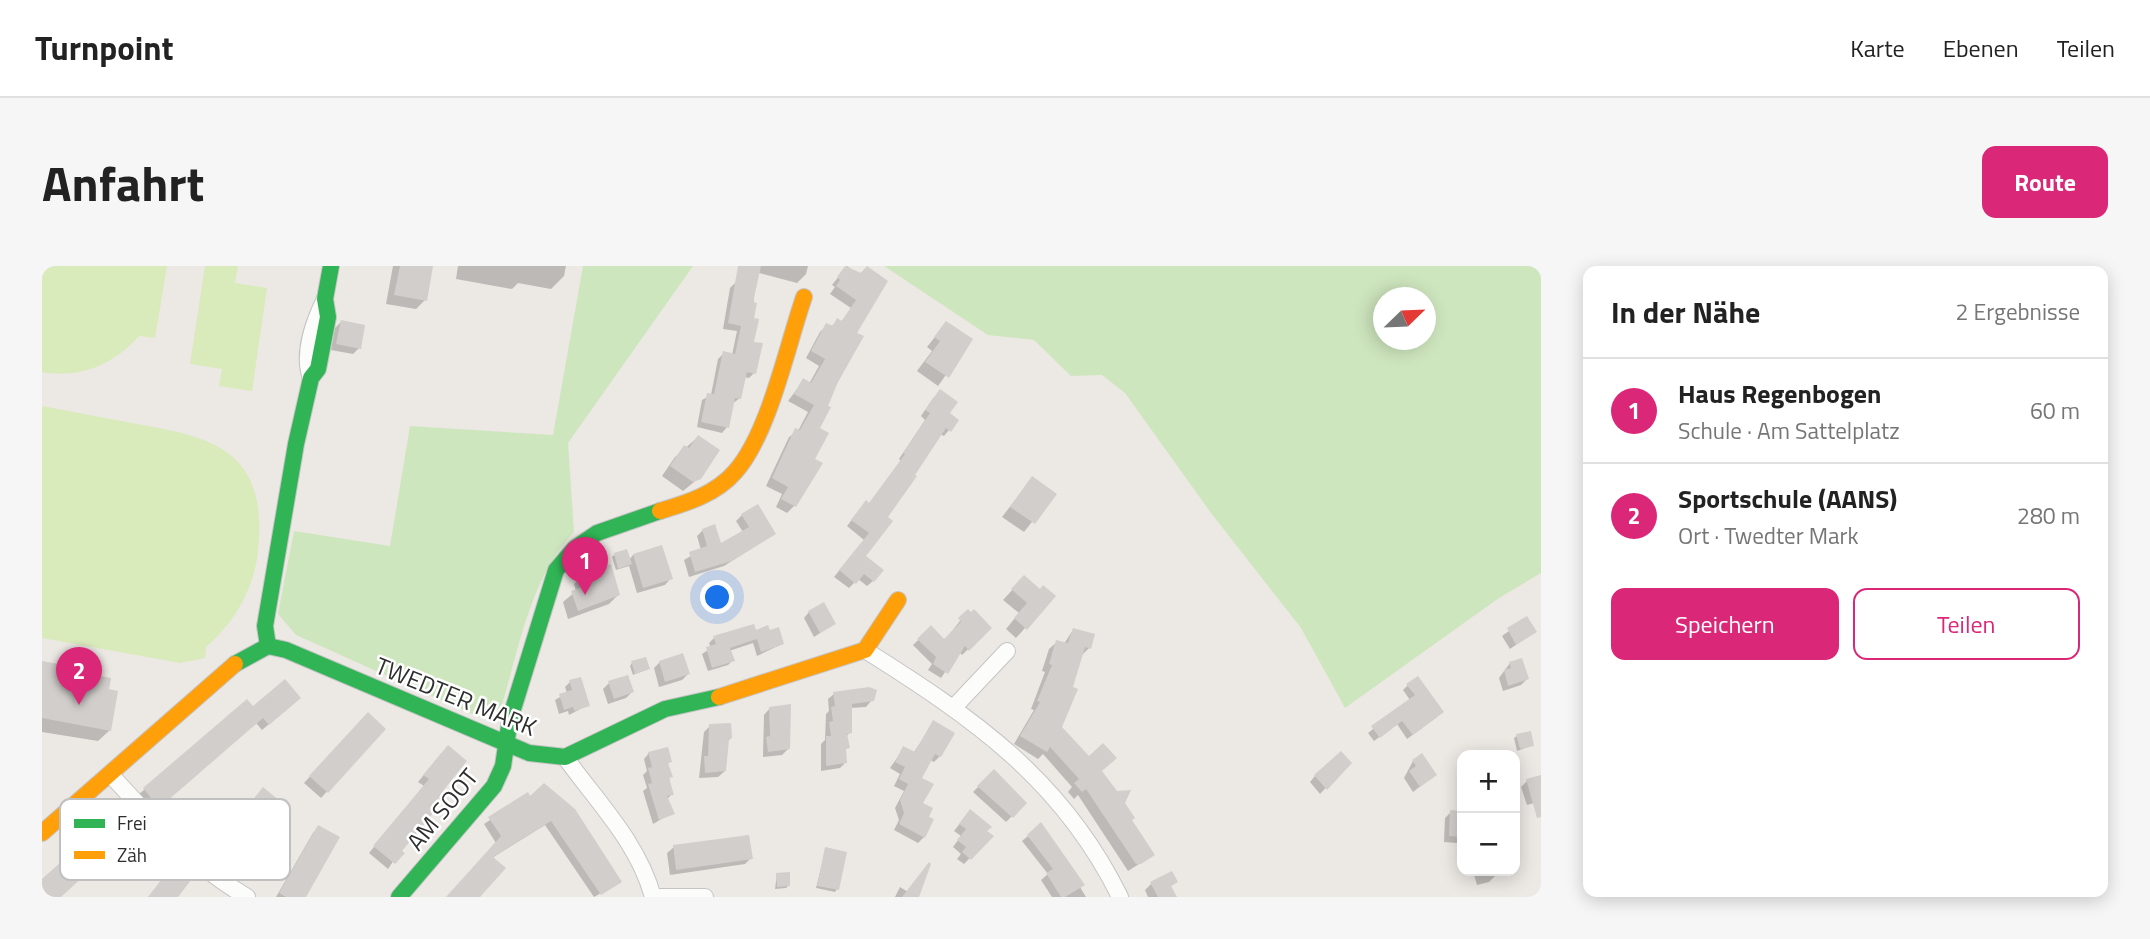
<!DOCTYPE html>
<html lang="de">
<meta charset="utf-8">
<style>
:root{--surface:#fff;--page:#f6f6f6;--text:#222;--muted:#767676;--line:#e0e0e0;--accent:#db2777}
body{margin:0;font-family:"Titillium Web",sans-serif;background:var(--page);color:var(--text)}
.controls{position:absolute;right:21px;bottom:21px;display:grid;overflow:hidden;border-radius:14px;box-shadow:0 4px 18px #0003}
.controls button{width:63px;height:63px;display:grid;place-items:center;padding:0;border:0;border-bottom:2px solid var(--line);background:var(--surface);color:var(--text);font:35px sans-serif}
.compass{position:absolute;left:1331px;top:21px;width:63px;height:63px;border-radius:50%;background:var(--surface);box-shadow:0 4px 18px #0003;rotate:67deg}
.you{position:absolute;left:676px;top:332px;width:24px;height:24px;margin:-18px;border:5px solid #fff;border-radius:50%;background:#1a73e8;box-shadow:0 0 0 10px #1a73e833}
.badge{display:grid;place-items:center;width:46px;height:46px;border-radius:50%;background:var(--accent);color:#fff;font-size:23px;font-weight:700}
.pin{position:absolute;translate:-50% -58px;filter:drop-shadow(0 2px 4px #0008)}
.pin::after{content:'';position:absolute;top:37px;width:24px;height:21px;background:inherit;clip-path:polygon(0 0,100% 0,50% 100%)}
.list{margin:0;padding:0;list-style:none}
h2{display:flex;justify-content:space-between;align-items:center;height:91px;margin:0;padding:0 28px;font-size:30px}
h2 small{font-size:23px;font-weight:400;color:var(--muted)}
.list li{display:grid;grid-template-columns:46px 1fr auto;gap:21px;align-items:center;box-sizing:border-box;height:105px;padding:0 28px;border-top:2px solid var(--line)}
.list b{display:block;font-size:26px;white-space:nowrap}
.list p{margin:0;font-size:23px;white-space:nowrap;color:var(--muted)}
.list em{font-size:23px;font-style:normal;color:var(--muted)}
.actions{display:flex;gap:14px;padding:21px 28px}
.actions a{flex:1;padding:16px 0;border:2px solid var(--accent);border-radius:14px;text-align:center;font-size:24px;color:var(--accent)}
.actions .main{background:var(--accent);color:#fff}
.map{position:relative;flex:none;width:1499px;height:631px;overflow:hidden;border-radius:14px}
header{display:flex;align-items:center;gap:42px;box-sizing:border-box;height:98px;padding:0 35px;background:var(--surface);border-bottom:2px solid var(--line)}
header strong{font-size:33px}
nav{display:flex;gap:38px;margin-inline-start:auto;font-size:24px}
.intro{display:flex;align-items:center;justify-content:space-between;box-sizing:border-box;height:168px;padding:0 42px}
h1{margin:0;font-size:49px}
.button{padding:18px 32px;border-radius:14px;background:var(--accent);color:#fff;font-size:24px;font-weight:700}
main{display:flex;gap:42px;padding:0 42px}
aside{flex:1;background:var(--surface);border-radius:14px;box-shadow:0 4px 18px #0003}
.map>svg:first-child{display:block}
.green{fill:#cee6be;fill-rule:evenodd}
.pitch{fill:#d9eabb}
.shadow{fill:#0003}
.building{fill:#d1cecb}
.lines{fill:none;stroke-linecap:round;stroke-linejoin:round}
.street-casing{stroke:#c5c4c5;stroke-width:18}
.fast-casing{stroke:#c5c4c5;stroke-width:18}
.slow-casing{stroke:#c5c4c5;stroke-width:18}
.street{stroke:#fcfcfb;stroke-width:16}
.fast{stroke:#30b455;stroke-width:16}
.slow{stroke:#ff9f0a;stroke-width:16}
.labels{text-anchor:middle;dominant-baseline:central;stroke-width:5;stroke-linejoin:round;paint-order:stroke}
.street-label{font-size:24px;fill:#2e2e2e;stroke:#fff}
.key{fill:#fff;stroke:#c0c0c0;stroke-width:2}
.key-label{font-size:19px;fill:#2e2e2e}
</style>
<header>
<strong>Turnpoint</strong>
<nav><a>Karte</a><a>Ebenen</a><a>Teilen</a></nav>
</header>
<div class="intro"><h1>Anfahrt</h1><a class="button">Route</a></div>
<main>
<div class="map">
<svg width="1499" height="631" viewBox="0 0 1499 631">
<rect width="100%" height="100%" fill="#ece8e4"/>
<!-- green -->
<path class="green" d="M541,0H651L526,177L532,266C488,312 477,383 459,442L450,452L437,451L254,369L236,348L252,265L348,280L368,160L511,169Z
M842,0H1499V307L1457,332L1303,442L1259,362L1169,247L1083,127L1060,109L1029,110L992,74L946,69ZM1342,32H1384V74H1342Z"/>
<!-- pitch -->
<path class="pitch" d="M0,0H125L113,72L97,70C72,98 39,113 0,106Z
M163,0H196L193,17L225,22L210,125L177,120L180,103L148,98Z
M0,140C32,146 63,152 95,158C169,171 222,183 217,274C215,317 196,353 164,381L163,392L138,397L0,372Z"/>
<!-- shadow -->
<path class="shadow" d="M351,0H390L383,34L374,43L344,38Z
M416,0H524L522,10L509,23L476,17L470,23L414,13Z
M702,0H766L764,8L755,17L702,3Z
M805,0L817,9L824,2L813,67L775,163L771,194L752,240L745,247L734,241L740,228L724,220L747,171L756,165L766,146L746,135L761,115L767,118L777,100L764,92L778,66L785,59L789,61L795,55L799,56L809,42L788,28L793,21L790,19Z
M694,16L713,20L710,54L712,107L707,112L702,111L698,132L690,138L685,161L680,167L655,161L660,134L669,129L676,93L682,87L690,89L695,65L681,63L688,22Z
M299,56L317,82L311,88L289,84L293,62Z
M904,57L929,74L896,120L875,105L890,85L885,81Z
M892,131L905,147L907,164L902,170L898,168L843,251L822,291L831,315L825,320L816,313L807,322L792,311L822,274L805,260L819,242L827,238L859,195L857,193L883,154L879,150Z
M656,171L657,212L641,225L620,210L633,191Z
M990,212L1012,228L982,266L960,251Z
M700,249L732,268L682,300L647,311L642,294L659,284L655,270L661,264L678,280L701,266L694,255Z
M572,289L587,294L591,289L629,312L623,319L595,327L587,300L574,304L570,291Z
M541,309L576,329L567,338L526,353L521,336L534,325L532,318Z
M973,321L997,325L983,362L974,372L964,363L977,347L961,334Z
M926,345L948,362L920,389L917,386L899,412L886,404L890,398L871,379L889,362L902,375Z
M767,346L792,358L772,371L762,352Z
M1484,353L1493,366L1468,383L1460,370Z
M1031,364L1047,382L1040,389L1018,461L1058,505L1081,537L1088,555L1111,589L1086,605L1036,529L1032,533L1026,526L1030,521L1001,488L996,493L972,478L992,444L989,443L1003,406L1000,405L1007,383L1015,376L1022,378Z
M713,366L740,378L715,390L711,377L687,385L691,394L686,399L666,405L660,388L669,382L667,377L672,372Z
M618,396L646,408L640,414L617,421L612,402Z
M0,397L65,425L68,464L56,475L0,466Z
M590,397L606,403L591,409L588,400Z
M1468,397L1485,413L1479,419L1461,425L1457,412Z
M528,416L546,439L527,449L526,445L517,448L513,434L525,427L523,421Z
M567,417L590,426L584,432L566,438L561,423Z
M1366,419L1395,451L1365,473L1355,458L1332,475L1326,467L1368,434L1361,424Z
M792,428L830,434L824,441L808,442V466L804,471L806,481L802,485L804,496L798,502L779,505V478L783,474L784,448L787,445L786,433Z
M205,436L211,443L251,438L220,464L214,457L110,546L96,529Z
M748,440L747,482L740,489L721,491L722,449L728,442Z
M320,454L342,463L279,532L262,517Z
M891,457L898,490L892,496L888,494L878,513L882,571L876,577L852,564L857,554L853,542L862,525L852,520L858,508L848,502L862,482L871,488Z
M668,460L689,472L685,476L683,505L676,511L657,512L662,466Z
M1475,470L1491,479L1475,485L1472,472Z
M400,487L398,525L346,603L327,587L382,520L376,516Z
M607,487L628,495L625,499L630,528L625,533L630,547L611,558L601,525L605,522L601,509L605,505L602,493Z
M1371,495L1393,509L1371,526L1362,512Z
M1307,497L1278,528L1268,516L1273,510Z
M952,505L983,537L964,556L931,526Z
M1499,511V535L1485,539L1479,521L1485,515Z
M215,529L187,599L181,605L165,593Z
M486,529L578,616L552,631L503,559L450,592L436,631H406L454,577L442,558Z
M1409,546L1420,547V571L1415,577L1402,576L1403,552Z
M922,552L949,570L922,598L915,593L919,588L911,581L919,570L912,565Z
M277,561L262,631H234L271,567Z
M986,570L1038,621L1044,631H1010L999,614L1006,608L980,575Z
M632,581L709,592L703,598L628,609L625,587Z
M784,583L795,623L793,626L774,622Z
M1431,605H1452L1453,610L1447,616L1435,619Z
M735,608L746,620L744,622L733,623Z
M1134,616L1128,621L1132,631H1106L1103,624L1109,618Z
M858,621L866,626L875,631H853Z"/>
<!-- building -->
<path class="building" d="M358,0H391L385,35L352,29Z
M696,0H719L711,36L715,37L712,52L717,53L712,76L721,77L714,108L705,106L699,133L693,132L687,162L659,156L665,127L672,128L681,85L693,88L699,60L686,57Z
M803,0L819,7L825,0L846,15L815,67L822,70L796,116L786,140L789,141L778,162L787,167L773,193L781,197L754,241L739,233L746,221L730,212L753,162L758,164L772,139L752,128L761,112L769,117L783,93L769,85L784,57L791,60L795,52L800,55L814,34L794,20L798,14L795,11Z
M299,54L323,59L319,83L294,78Z
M904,55L931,73L907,112L883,96L898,75L892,71Z
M898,123L916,136L908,147L917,154L909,166L904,162L873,209L875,210L846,251L851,255L824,290L842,304L832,316L822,308L814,318L797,304L827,267L809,254L824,234L827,237L863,188L861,187L888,147L883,144Z
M656,169L678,184L659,213L651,216L628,200L642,179L647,182Z
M990,210L1015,228L993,258L968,241Z
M716,238L734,268L690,295L653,306L647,286L665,280L660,263L673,258L679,277L707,261L699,248Z
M620,279L631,313L601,322L591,288Z
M585,283L590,298L576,303L572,287Z
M569,298L578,329L536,345L529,325L544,320L540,307Z
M982,309L998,323L1001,319L1014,330L985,364L972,352L985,337L969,323Z
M782,336L794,358L778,367L766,345Z
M926,343L929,346L932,343L950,362L927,385L923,380L906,408L891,398L894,391L875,373L889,359L902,373L919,356L916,352Z
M1485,350L1495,366L1474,379L1465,362Z
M712,358L714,364L726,359L728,364L737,361L742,378L719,386L715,373L688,382L693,395L670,402L664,381L674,378L671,370Z
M1031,362L1053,368L1049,383L1043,381L1031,421L1036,423L1020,461L1047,490L1061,477L1075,492L1060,505L1075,525L1089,524L1083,537L1093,552L1090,554L1113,589L1099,598H1094L1044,523L1040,526L1032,517L1037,513L1008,481L1005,486L978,470L998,436L995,435L1010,399L1007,398L1014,374L1026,377Z
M641,387L648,408L623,416L617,395Z
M604,391L608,403L593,408L589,395Z
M1480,392L1487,413L1466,420L1462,404L1469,402L1467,396Z
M0,395L60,406L59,410L69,412L67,423L76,425L69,465L0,452Z
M586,409L592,426L572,433L566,415Z
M1376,410L1402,446L1371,469L1360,455L1338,472L1329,460L1373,429L1364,418Z
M539,411L548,440L532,445L531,441L522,444L517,428L530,424L527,414Z
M243,413L259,432L227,459L221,452L117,542L101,522L205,433L211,440Z
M827,421L835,424L832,435L810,438V467L805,468L808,482L804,483L805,497L784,500V470H789L787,456L791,455L789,441L793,440L791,426Z
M749,438L748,483L726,486L724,471L728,470L727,441Z
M326,446L344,463L286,527L267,510Z
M891,454L913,467L899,491L893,488L880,512L892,518L881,537L891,542L887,551L892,553L883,572L857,558L862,547L858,534L866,518L857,513L863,501L853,496L861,480L873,486Z
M689,457L690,472L687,473L684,505L663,507L662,490H666L667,458Z
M1489,465L1492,480L1478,483L1474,468Z
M406,479L425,495L401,525L406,529L360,585L363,587L353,598L331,580L387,513L381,509Z
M626,481L630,496L626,497L631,511L627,512L632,529L625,530L633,548L617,554L606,518L610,517L606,502L610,501L606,486Z
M1299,485L1310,497L1285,524L1272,509Z
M1380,487L1395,509L1378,521L1367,505L1374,500L1370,494Z
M952,503L985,537L971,552L935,520Z
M1499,509V551L1495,552L1484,513Z
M502,517L533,543L580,616L559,629L509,555L451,591L464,602L438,631H404L459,570L446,551L486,526L488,530Z
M221,521L239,536L188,600L170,586Z
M928,543L950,561L945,565L952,570L929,594L920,586L924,581L915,574L924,563L917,558Z
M1408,544L1420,545V571L1407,570Z
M76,545L92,564L19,631H5L0,625V613Z
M999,556L1043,619L1023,631H1019L1004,607L1011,603L985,569Z
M276,559L298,571L264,631H244L237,627Z
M707,569L711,593L634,604L631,579Z
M783,581L805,586L797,624L775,620Z
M887,596L889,598L877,631H860Z
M130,600L149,614L136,631H106Z
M1130,605L1136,616L1129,620L1135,631H1116L1108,616Z
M748,606V620L735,621L734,607Z"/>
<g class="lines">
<defs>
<path id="street" d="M269,112C260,88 272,55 283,33
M823,384C931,452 1020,513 1078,631
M913,440L965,385
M523,491C555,536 596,576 611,631
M69,509C111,555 150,599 205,631
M617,631H663"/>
<path id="fast" d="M226,380L223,360L254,178L269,112L276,103L286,51L283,33L289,0
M193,398L226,380L244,384L487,487L523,491L623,443L677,431
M357,631L452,520L461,500L468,453L514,304L533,282L555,267L618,245"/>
<path id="slow" d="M618,245C645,237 674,228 693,206C727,168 745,80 762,31
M677,431L823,384L856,334
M0,567L193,398"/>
</defs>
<!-- street casing -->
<use href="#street" class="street-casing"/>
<!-- fast casing -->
<use href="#fast" class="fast-casing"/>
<!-- slow casing -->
<use href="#slow" class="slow-casing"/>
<!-- street -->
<use href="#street" class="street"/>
<!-- fast -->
<use href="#fast" class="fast"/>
<!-- slow -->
<use href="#slow" class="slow"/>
</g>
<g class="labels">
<!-- street labels -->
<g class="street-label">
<text transform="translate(414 430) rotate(22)">TWEDTER MARK</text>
<text transform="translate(400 543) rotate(-51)">AM SOOT</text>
</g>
</g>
<!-- legend -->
<rect x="18" y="533" width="230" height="81" rx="10" class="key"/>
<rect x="32" y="553" width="31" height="9" fill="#30b455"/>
<rect x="32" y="585" width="31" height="8" fill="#ff9f0a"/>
<g class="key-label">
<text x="75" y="564">Frei</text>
<text x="75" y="596">Zäh</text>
</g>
</svg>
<div class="controls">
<button>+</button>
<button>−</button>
</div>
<svg class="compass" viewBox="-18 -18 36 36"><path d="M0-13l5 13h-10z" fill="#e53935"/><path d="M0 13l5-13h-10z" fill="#767676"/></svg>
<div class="you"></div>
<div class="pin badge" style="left:543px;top:329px">1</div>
<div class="pin badge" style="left:37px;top:439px">2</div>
</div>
<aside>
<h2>In der Nähe<small>2 Ergebnisse</small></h2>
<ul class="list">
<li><span class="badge">1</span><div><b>Haus Regenbogen</b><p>Schule · Am Sattelplatz</p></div><em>60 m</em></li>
<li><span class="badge">2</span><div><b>Sportschule (AANS)</b><p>Ort · Twedter Mark</p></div><em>280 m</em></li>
</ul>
<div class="actions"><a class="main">Speichern</a><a>Teilen</a></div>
</aside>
</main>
